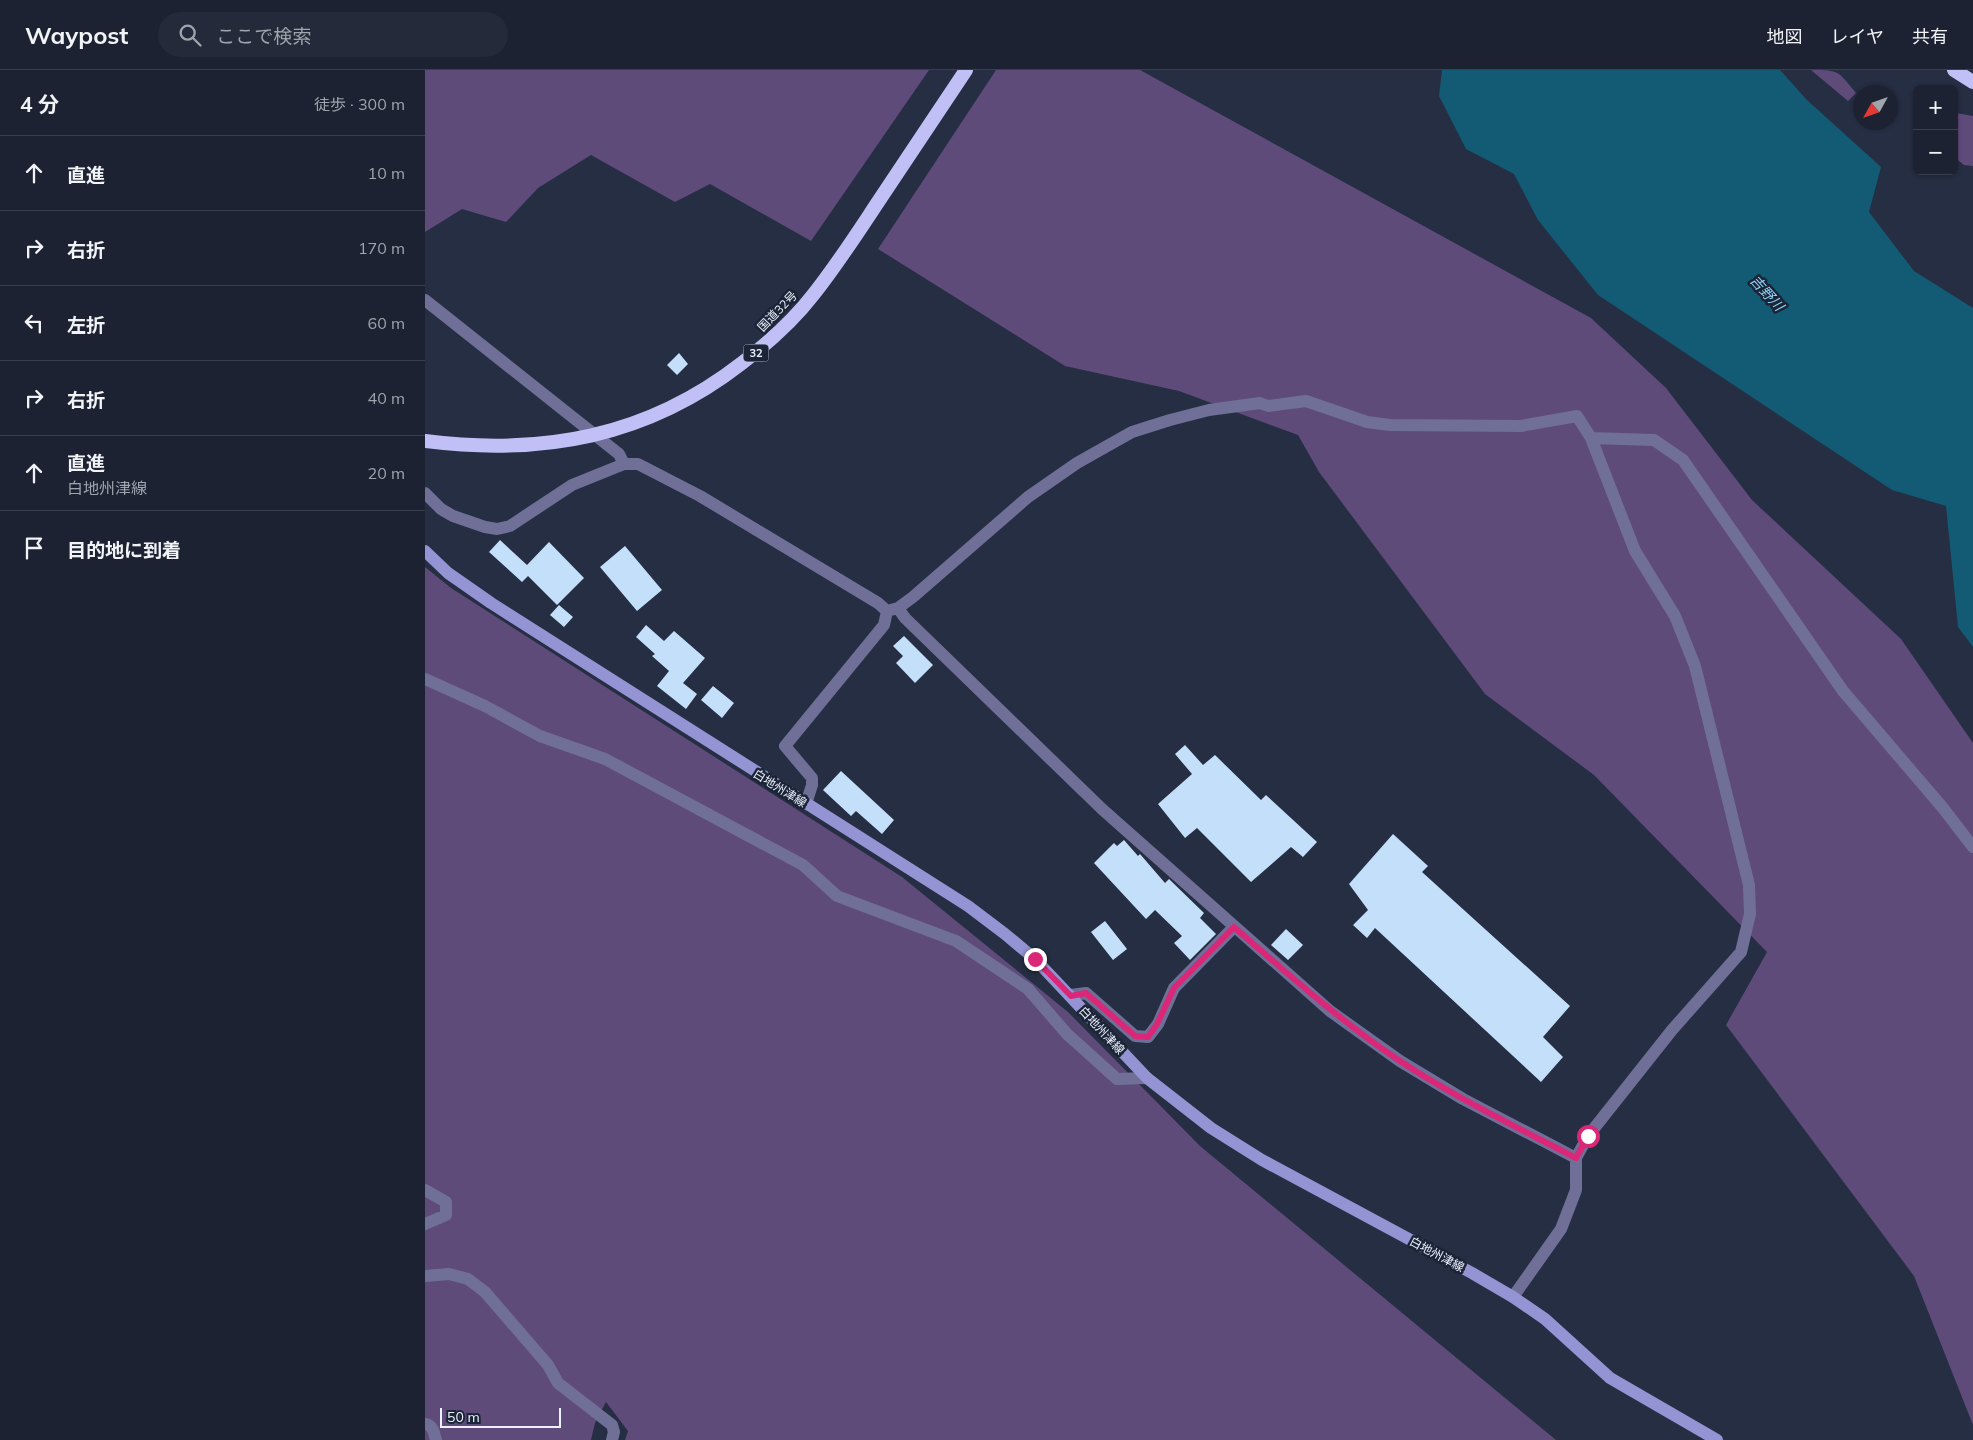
<!DOCTYPE html>
<html lang="ja">
<meta charset="utf-8">
<style>
:root{--surface:#1c2232;--page:#252a3a;--text:#f1f3f6;--muted:#a0a4ac;--line:#3a3f4d}
body{margin:0;font-family:Mulish,"Noto Sans JP",sans-serif;background:var(--page);color:var(--text)}
.controls{position:absolute;right:15px;top:15px;display:grid;overflow:hidden;border-radius:8px;box-shadow:0 1px 4px #0004}
.controls button{width:45px;height:45px;display:grid;place-items:center;padding:0;border:0;border-bottom:1px solid var(--line);background:var(--surface);color:var(--text);font:25px sans-serif}
.compass{position:absolute;left:1428px;top:15px;width:45px;height:45px;border-radius:50%;background:var(--surface);box-shadow:0 1px 4px #0004;rotate:230deg}
.scale{position:absolute;left:15px;bottom:12px;width:121px;box-sizing:border-box;padding-left:5px;border:2px solid #ebf1fe;border-top:0;font-size:14px;line-height:18px;white-space:nowrap;color:#ebf1fe;-webkit-text-stroke:4px #1c2437;paint-order:stroke}
.stop{position:absolute;width:15px;height:15px;margin:-11px;border:4px solid #db2777;border-radius:50%;background:#fff}
.stop.end{background:#db2777;border-color:#fff;box-shadow:0 1px 5px #0008}
.list{margin:0;padding:0;list-style:none}
h2{display:flex;justify-content:space-between;align-items:center;height:65px;margin:0;padding:0 20px;font-size:21px}
h2 small{font-size:16px;font-weight:400;color:var(--muted)}
.list li{display:grid;grid-template-columns:32px 1fr auto;gap:15px;align-items:center;box-sizing:border-box;height:75px;padding:0 20px;border-top:1px solid var(--line)}
.list b{display:block;font-size:19px;white-space:nowrap}
.list p{margin:0;font-size:16px;white-space:nowrap;color:var(--muted)}
.list em{font-size:16px;font-style:normal;color:var(--muted)}
.icon{flex:none;width:28px;height:28px;fill:none;stroke:currentColor;stroke-width:2;stroke-linecap:round;stroke-linejoin:round}
.map{position:relative;flex:none;width:1548px;height:1370px;overflow:hidden}
header{display:flex;align-items:center;gap:30px;box-sizing:border-box;height:70px;padding:0 25px;background:var(--surface);border-bottom:1px solid var(--line)}
header strong{font-size:24px}
nav{display:flex;gap:28px;margin-inline-start:auto;font-size:18px}
.search{width:350px;height:45px;background:var(--page);display:flex;align-items:center;gap:12px;box-sizing:border-box;padding:0 18px;border-radius:28px;color:var(--muted);font-size:19px}
main{display:flex}
aside{flex:1;background:var(--surface)}
.map>svg:first-child{display:block}
.forest{fill:#5f4b7a}
.water{fill:#135a74}
.building{fill:#c3dff9}
.lines{fill:none;stroke-linecap:round;stroke-linejoin:round}
.minor{stroke:#6f6f97;stroke-width:12}
.secondary{stroke:#9493d3;stroke-width:12}
.trunk{stroke:#c1c0f6;stroke-width:14}
.trunk-bridge{stroke:#c1c0f6;stroke-width:14}
.route{stroke:#db2777;stroke-width:6}
.labels{text-anchor:middle;dominant-baseline:central;stroke-width:5;stroke-linejoin:round;paint-order:stroke}
.shield{fill:#1c2437;stroke:#adb4c2;stroke-width:1}
.shield-label{font-size:11px;font-weight:bold;fill:#ebf1fe}
.street-label{font-size:12px;fill:#ebf1fe;stroke:#1c2437}
.water-label{font-size:14px;font-style:italic;fill:#8dd7f8;stroke:#1c2437}
</style>
<header>
<strong>Waypost</strong>
<div class="search"><svg class="icon" aria-label="search" viewBox="0 0 24 24"><circle cx="10" cy="10" r="6"/><path d="M15 15l6 6"/></svg>ここで検索</div>
<nav><a>地図</a><a>レイヤ</a><a>共有</a></nav>
</header>
<main>
<aside>
<h2>4 分<small>徒歩 · 300 m</small></h2>
<ul class="list">
<li><svg class="icon" aria-label="ahead" viewBox="0 0 24 24"><path d="M12 20V5M6 11l6-6 6 6"/></svg><div><b>直進</b></div><em>10 m</em></li>
<li><svg class="icon" aria-label="right" viewBox="0 0 24 24"><path d="M7 20v-9h11M14 6l5 5-5 5"/></svg><div><b>右折</b></div><em>170 m</em></li>
<li><svg class="icon" aria-label="left" viewBox="0 0 24 24"><path d="M17 20v-9H6M10 6l-5 5 5 5"/></svg><div><b>左折</b></div><em>60 m</em></li>
<li><svg class="icon" aria-label="right" viewBox="0 0 24 24"><path d="M7 20v-9h11M14 6l5 5-5 5"/></svg><div><b>右折</b></div><em>40 m</em></li>
<li><svg class="icon" aria-label="ahead" viewBox="0 0 24 24"><path d="M12 20V5M6 11l6-6 6 6"/></svg><div><b>直進</b><p>白地州津線</p></div><em>20 m</em></li>
<li><svg class="icon" aria-label="arrive" viewBox="0 0 24 24"><path d="M6 21V4h12l-3 4 3 4H6"/></svg><div><b>目的地に到着</b></div></li>
</ul>
</aside>
<div class="map">
<svg width="1548" height="1370" viewBox="0 0 1548 1370">
<rect width="100%" height="100%" fill="#252e42"/>
<!-- forest -->
<path class="forest" d="M0,0H504L386,171L285,114L250,132L166,85L113,118L81,152L37,139L0,162Z
M571,0H715L1166,248L1241,318L1327,430L1476,569L1548,673V1355L1489,1206L1301,955L1342,882L1169,705L1060,624L894,402L873,365L754,321L640,296L453,179Z
M1386,0C1415,0 1413,1 1431,23L1423,31Z
M1531,43L1548,46V96L1539,95L1529,87V44Z
M0,497L26,518L477,807L643,942L775,1076L1131,1370H200L203,1361L181,1332L170,1353L166,1370H0Z"/>
<!-- water -->
<path class="water" d="M1017,0H1355L1382,30L1456,97L1444,142L1489,201L1548,238V577L1533,557L1521,436L1467,420L1173,225L1113,150L1089,104L1041,79L1014,26Z"/>
<!-- building -->
<path class="building" d="M254,283L263,294L252,305L242,295Z
M75,470L102,495L124,472L159,508L132,535L103,506L97,512L64,482Z
M200,476L237,520L212,541L175,497Z
M134,535L148,547L139,557L125,545Z
M221,555L239,571L249,561L280,588L258,613L272,624L261,639L232,616L244,601L227,586L230,584L211,567Z
M479,566L508,595L490,613L471,593L478,586L468,576Z
M288,616L309,633L297,648L276,630Z
M760,675L778,695L790,685L836,730L841,725L892,772L878,787L866,777L826,812L772,758L760,768L733,734L767,704L750,684Z
M416,701L469,750L457,764L431,741L426,746L398,720Z
M968,764L1003,796L997,802L1145,936L1118,967L1138,987L1116,1012L950,858L942,868L928,855L943,840L924,814Z
M699,770L713,786L715,784L740,813L744,809L779,843L775,848L791,864L765,890L749,873L757,866L730,840L721,849L669,793L689,773L692,776Z
M680,851L702,879L688,890L666,862Z
M861,859L878,875L863,890L846,875Z"/>
<g class="lines">
<!-- minor -->
<path class="minor" d="M0,230L194,384L199,394
M1166,368L1229,370L1258,390L1418,621L1518,738L1548,777
M0,423L16,439L28,446L60,457L72,459L85,456L147,415L199,394H213L275,426L453,533L462,541
M473,538L480,548L677,739L905,941L975,991L1038,1029L1151,1088
M462,541L473,538L488,527L603,427L652,393L707,362L745,350L784,340L835,333L843,336L881,331L942,352L965,355L1096,356L1152,346L1166,368L1210,481L1250,546L1270,596L1324,815L1325,844L1316,882L1247,960L1163,1066L1151,1088V1120L1136,1159L1088,1227
M0,609L60,636L115,666L180,689L378,795L412,826L531,871L603,919L642,964L692,1009L722,1008
M381,734L387,715V708L360,676L459,555L462,541
M646,925L661,923L710,966L723,967L733,954L749,918L809,857
M0,1120L21,1132V1145L0,1154
M0,1206L24,1204L43,1209L60,1222L123,1295L133,1313L187,1355L189,1362L187,1370
M0,1354C8,1355 9,1363 11,1370"/>
<!-- secondary -->
<path class="secondary" d="M0,481L23,503L66,533L543,836L580,864L610,889L722,1008L786,1058L837,1090L1047,1203L1088,1227L1120,1249L1185,1308L1292,1370"/>
<!-- trunk -->
<path class="trunk" d="M1529,0L1548,12"/>
<!-- trunk-bridge -->
<path class="trunk-bridge" d="M0,371C117,386 222,367 317,293C343,273 368,251 388,225C412,195 433,162 455,129C484,86 512,43 541,0"/>
</g>
<g class="lines">
<!-- route -->
<path class="route" d="M610,889L646,926L661,923L710,966L723,967L732,954L749,918L809,857C863,904 915,951 975,991C1031,1028 1092,1057 1151,1088L1163,1066"/>
</g>
<g class="labels">
<!-- shield labels -->
<rect class="shield" x="318.5" y="274.5" width="25" height="17" rx="4"/>
<g class="shield-label">
<text x="331" y="283">32</text>
</g>
<!-- street labels -->
<g class="street-label">
<text transform="translate(352 241) rotate(-46)">国道32号</text>
<text transform="translate(355 718) rotate(32)">白地州津線</text>
<text transform="translate(677 960) rotate(47)">白地州津線</text>
<text transform="translate(1012 1184) rotate(28)">白地州津線</text>
</g>
<!-- water labels -->
<g class="water-label">
<text transform="translate(1342 223) rotate(48)">吉野川</text>
</g>
</g>
</svg>
<div class="controls">
<button>+</button>
<button>−</button>
</div>
<svg class="compass" viewBox="-18 -18 36 36"><path d="M0-13l5 13h-10z" fill="#e53935"/><path d="M0 13l5-13h-10z" fill="#a0a4ac"/></svg>
<div class="scale">50 m</div>
<div class="stop" style="left:1163px;top:1066px"></div>
<div class="stop end" style="left:610px;top:889px"></div>
</div>
</main>
